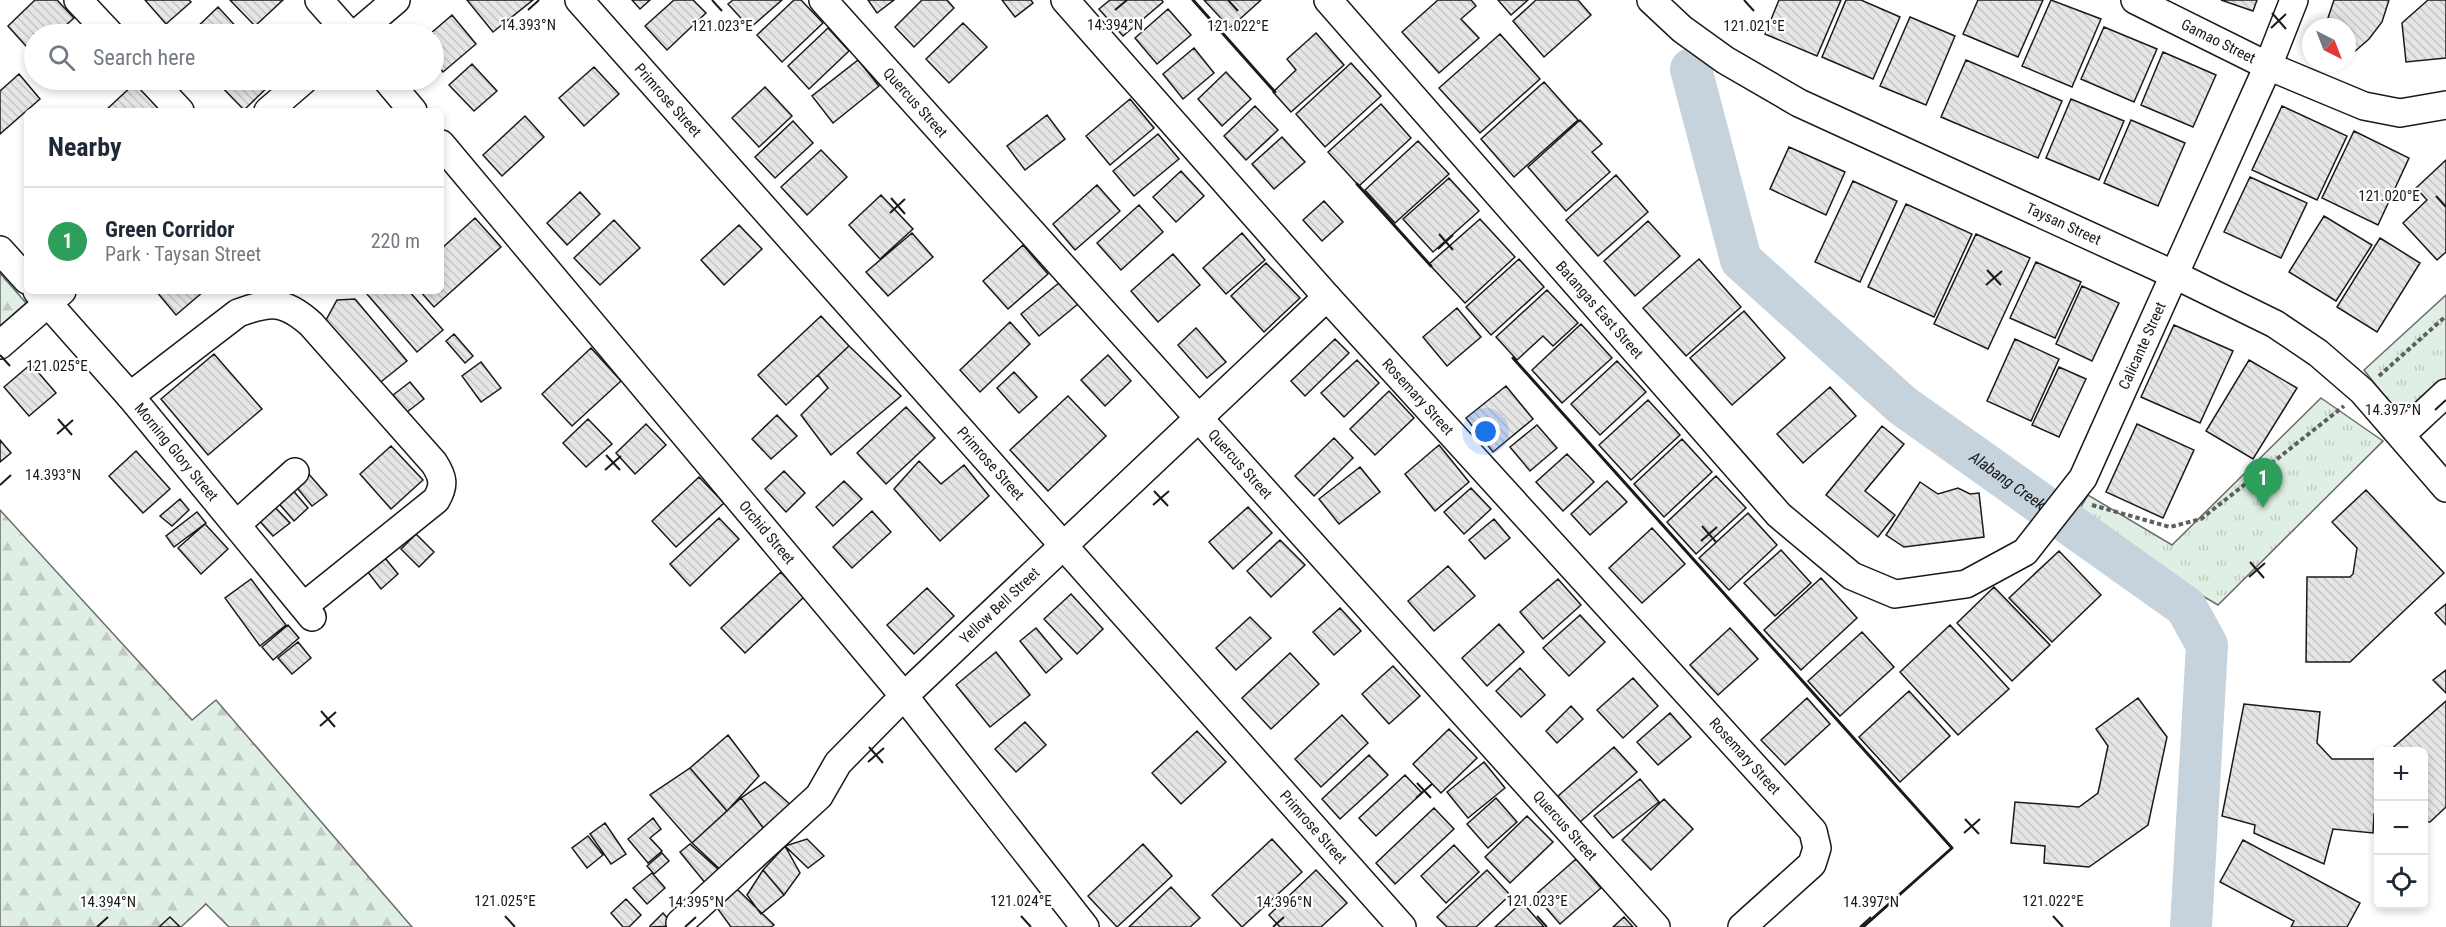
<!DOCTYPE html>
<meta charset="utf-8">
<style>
:root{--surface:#fff;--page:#f2f2f3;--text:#1f2937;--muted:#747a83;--line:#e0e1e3;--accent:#7c3aed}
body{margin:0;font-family:"Roboto Condensed",sans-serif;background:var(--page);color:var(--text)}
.controls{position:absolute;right:18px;bottom:18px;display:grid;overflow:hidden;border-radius:9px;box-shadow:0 3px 9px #0003}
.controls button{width:54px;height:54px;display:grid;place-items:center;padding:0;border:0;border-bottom:2px solid var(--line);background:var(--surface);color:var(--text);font:30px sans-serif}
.compass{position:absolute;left:2302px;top:18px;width:54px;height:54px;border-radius:50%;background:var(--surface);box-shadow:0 3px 9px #0003;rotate:138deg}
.you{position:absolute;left:1486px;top:432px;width:21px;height:21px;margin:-15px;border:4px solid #fff;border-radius:50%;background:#1a73e8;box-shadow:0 0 0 9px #1a73e833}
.badge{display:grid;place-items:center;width:39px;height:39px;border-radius:50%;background:var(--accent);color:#fff;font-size:20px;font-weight:700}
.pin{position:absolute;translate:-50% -50px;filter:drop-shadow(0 2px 3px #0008)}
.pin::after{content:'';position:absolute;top:32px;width:21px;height:18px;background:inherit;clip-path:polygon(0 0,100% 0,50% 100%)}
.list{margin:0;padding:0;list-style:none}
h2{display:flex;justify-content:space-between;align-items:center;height:78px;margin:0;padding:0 24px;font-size:26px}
h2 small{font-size:20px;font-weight:400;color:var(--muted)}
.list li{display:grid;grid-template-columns:39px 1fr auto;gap:18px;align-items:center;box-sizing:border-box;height:108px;padding:0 24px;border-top:2px solid var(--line)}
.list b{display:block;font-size:22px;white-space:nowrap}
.list p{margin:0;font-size:20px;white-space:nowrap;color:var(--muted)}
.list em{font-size:20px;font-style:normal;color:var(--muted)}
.icon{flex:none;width:33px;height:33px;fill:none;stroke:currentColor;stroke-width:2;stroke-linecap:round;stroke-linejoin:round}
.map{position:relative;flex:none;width:2446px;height:927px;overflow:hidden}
.search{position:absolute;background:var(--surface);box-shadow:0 3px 9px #0003;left:24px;top:24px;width:420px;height:66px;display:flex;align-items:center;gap:15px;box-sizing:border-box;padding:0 21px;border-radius:33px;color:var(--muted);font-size:22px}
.panel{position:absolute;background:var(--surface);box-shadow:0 3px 9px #0003;left:24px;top:108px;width:420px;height:186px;border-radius:9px}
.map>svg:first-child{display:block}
.grass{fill:url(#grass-tufts);stroke:#6a6a6a;stroke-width:1.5}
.forest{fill:url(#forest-firs);stroke:#6a6a6a;stroke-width:1.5}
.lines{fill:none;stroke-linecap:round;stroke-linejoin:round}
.river{stroke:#c6d2dc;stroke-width:42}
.building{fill:url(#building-back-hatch);stroke:#1a1a1a;stroke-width:1.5}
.minor-casing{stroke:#1a1a1a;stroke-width:30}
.path{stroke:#5f5f5f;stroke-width:4;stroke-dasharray:4.5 3;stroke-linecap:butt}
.minor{stroke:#fff;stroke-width:27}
.wall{stroke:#1a1a1a;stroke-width:3}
.ticks{fill:none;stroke:#1a1a1a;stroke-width:2}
.labels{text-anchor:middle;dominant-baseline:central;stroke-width:4.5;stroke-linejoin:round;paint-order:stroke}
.street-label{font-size:15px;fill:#1a1a1a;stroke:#fff}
.water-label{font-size:16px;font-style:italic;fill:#1a1a1a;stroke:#fff}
.ticks-label{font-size:15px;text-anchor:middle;fill:#1a1a1a;stroke:#fff;stroke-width:4.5;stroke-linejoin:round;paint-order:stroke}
</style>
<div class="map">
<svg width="2446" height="927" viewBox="0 0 2446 927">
<defs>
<pattern id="grass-tufts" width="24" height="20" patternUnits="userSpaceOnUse" patternTransform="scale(1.5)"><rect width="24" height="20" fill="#e0efe3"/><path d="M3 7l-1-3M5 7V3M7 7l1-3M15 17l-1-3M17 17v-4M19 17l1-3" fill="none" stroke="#c0ccc2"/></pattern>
<pattern id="forest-firs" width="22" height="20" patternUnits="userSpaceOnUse" patternTransform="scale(1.5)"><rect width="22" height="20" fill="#e0efe3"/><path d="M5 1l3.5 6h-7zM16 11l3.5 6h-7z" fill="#c0ccc2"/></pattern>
<pattern id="building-back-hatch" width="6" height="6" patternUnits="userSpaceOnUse" patternTransform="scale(1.5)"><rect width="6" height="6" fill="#e6e6e6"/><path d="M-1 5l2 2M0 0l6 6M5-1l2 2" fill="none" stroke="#c5c5c5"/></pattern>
</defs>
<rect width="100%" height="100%" fill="#fff"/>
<!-- grass -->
<path class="grass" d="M2446,295V378L2402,418L2364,370Z
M2321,398L2383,441L2218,605L2073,520L2088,495L2172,545Z"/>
<!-- forest -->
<path class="forest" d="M0,273L26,303L0,326Z
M0,510L192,720L216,700L412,927H229L206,904L181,927H0Z"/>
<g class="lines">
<!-- river -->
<path class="river" id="s1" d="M1691,69L1741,260L1902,405L2186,607L2207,645L2191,927"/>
</g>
<!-- building -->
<path class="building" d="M35,0H57L74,18L56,34H34V55L8,26Z
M145,0H189L191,2L166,24Z
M230,0H283L255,26Z
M467,0H533L493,32Z
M632,0H650L640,9Z
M674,0H693L706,13L667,50L645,26Z
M733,0H782L750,28L728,4Z
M794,0H801L823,23L782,62L757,35Z
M868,0H894L877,13Z
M922,0H947L954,8L914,47L895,27Z
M1002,0H1031L1033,3L1015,17Z
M1110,0H1162L1163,2L1123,36L1099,9Z
M1204,0H1261L1230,28Z
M1438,0H1471L1476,6L1461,19L1479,38L1439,73L1402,32Z
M1498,0H1528L1511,15Z
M1536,0H1578L1591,15L1544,57L1513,21Z
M1779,0H1841L1817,56L1765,34Z
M1846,0H1861L1900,17L1873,79L1822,57Z
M1978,0H2043L2018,57L1963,34Z
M2051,0L2101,19L2072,87L2022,66Z
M2221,0H2257L2253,11Z
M2334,0H2389L2382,22L2369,39L2353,53L2347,51V27H2325Z
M2428,0H2446V58L2406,62L2402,23Z
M218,7L242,33L190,34Z
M1168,9L1191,35L1157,64L1135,38Z
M452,15L476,44L443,72L434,61V34H430Z
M1910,17L1955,36L1926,105L1880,86Z
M963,23L987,47L949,83L926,59Z
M2104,27L2157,49L2134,102L2081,79Z
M828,28L849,51L809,89L788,66Z
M1316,33L1344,65L1291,112L1273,92L1296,70L1287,59Z
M1500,34L1540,79L1480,133L1439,88Z
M1194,48L1214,73L1183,99L1163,74Z
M2163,52L2216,75L2193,127L2141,105Z
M858,60L879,86L833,123L812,96Z
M1966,60L2062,101L2038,158L1941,117Z
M1351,63L1381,96L1325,147L1296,114Z
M472,64L497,91L474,111L449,85Z
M594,67L619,94L584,126L559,98Z
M1226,72L1251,99L1222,126L1198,99Z
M19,74L40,99L0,134V91Z
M215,80H275L244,110Z
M1544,82L1578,120L1514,177L1481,139Z
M135,83L161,111H105Z
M765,87L792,116L759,147L732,118Z
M1130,99L1154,128L1110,165L1086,136Z
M2071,99L2124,121L2099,180L2046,158Z
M1381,104L1411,138L1359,186L1328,152Z
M1255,106L1278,130L1246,160L1224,136Z
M2282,106L2347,136L2317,200L2252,170Z
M1047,115L1065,139L1025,170L1007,146Z
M525,116L544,137L502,176L483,155Z
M1580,120L1602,144L1592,152L1610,172L1566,211L1528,167Z
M2131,120L2185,143L2158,206L2104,183Z
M793,121L813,143L775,178L755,157Z
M2354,131L2409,158L2378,225L2322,198Z
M1158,134L1179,159L1134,196L1113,171Z
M1282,137L1305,162L1274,189L1252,164Z
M1418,141L1449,174L1395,223L1365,190Z
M1789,147L1845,172L1826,215L1770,189Z
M821,150L847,177L807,215L781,187Z
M2446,160V252L2437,260L2403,223L2427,200L2416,188Z
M1181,171L1204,196L1176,222L1153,197Z
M1616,175L1648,212L1598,256L1566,220Z
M2250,177L2307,203L2281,258L2224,232Z
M1449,178L1479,211L1433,252L1403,219Z
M1853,181L1897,201L1860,282L1815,262Z
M1097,185L1120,211L1075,250L1053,224Z
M580,192L600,214L567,245L547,223Z
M881,195L913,229L880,259L849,225Z
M1324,201L1343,222L1322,241L1303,220Z
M1906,204L1972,234L1934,317L1868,287Z
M1139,205L1163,232L1121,270L1097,243Z
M2324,216L2372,245L2336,301L2289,272Z
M475,218L501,247L434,307L420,291H441V249Z
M1480,219L1515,257L1465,303L1429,264Z
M614,220L640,248L600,285L574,258Z
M1648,221L1680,256L1635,296L1604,261Z
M739,225L762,249L724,285L701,260Z
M912,233L933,257L888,296L866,272Z
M1242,233L1265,260L1226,294L1203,268Z
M1976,234L2030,258L1988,349L1934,324Z
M2380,238L2420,263L2377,332L2337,307Z
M1023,245L1048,274L1008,309L983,281Z
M1173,254L1200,285L1158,322L1131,291Z
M1519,259L1544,287L1491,335L1466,307Z
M1699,259L1741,307L1686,356L1643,308Z
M2036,262L2081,282L2055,338L2010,318Z
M1266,263L1300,298L1264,332L1231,296Z
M1060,282L1078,304L1039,336L1021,314Z
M2082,286L2119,303L2092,361L2056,344Z
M1547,290L1578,323L1553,346L1543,336L1517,360L1496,337Z
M156,291H204L176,315Z
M370,291H409L443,330L417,352L367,294Z
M355,299L407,361L377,385L325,322L337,300Z
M1457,308L1481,337L1447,366L1423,337Z
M1744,311L1785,358L1732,405L1690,358Z
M821,316L849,346L786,405L758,375Z
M1010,322L1030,344L980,392L960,370Z
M1581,324L1612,358L1562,403L1532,370Z
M2174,325L2233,351L2200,423L2141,397Z
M1196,328L1226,362L1207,378L1178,345Z
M454,334L473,356L465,363L446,341Z
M1335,339L1349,353L1305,396L1291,381Z
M2015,339L2059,359L2031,421L1987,401Z
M849,346L901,396L831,455L801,415L828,388L818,375Z
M591,348L621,381L572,426L542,394Z
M214,354L262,409L208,455L161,399Z
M1108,355L1131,381L1105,406L1081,380Z
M1357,360L1379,383L1344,417L1321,393Z
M2249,360L2297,388L2253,459L2206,431Z
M1617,361L1646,392L1600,435L1571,404Z
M481,362L501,388L481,402L462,376Z
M31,364L56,393L29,416L4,387Z
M2059,367L2086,379L2059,437L2032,425Z
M1014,372L1037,397L1019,413L997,388Z
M410,382L424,399L407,412L393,395Z
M1506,386L1533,419L1493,452L1466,418Z
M1830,387L1856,416L1803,463L1777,434Z
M1389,391L1414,418L1375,455L1350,429Z
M1068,396L1106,436L1048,491L1010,450Z
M1648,400L1680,435L1631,480L1599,445Z
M906,407L935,438L886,484L857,453Z
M777,415L797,436L771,459L752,439Z
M588,419L612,444L586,467L563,443Z
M646,424L666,445L635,474L616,453Z
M2137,424L2194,450L2163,518L2106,492Z
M1537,425L1557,448L1530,471L1510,447Z
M1882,426L1904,444L1865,491L1895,515L1878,537L1826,495Z
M1334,438L1353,458L1314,496L1295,476Z
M1682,439L1712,472L1664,517L1634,484Z
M0,440L11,453L0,462Z
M1439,445L1469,482L1435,511L1405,474Z
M391,446L423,480L391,509L360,474Z
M136,451L170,489L143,513L109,476Z
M1567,454L1594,482L1563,511L1536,482Z
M919,461L941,484L964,465L989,496L940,541L894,489Z
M1360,467L1380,492L1339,524L1319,499Z
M784,471L805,493L786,512L765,489Z
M307,472L327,495L312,506L294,484Z
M1716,476L1746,508L1696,554L1667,522Z
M699,477L724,503L676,547L652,521Z
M844,481L862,499L833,526L816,507Z
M1607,481L1627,502L1590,535L1571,514Z
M1920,482L1938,494L1958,488L1970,494L1979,493L1984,537L1904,547L1886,535Z
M290,487L308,508L294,521L275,499Z
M1471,488L1491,509L1464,534L1444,512Z
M2366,490L2444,573L2350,662H2306L2307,577H2350L2353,574L2357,548L2332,522Z
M180,499L189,510L172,526L160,516Z
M272,504L290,523L273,536L256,517Z
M1248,507L1272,533L1233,569L1209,542Z
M872,511L891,532L852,568L833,547Z
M197,512L206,523L174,547L166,536Z
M1748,513L1777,545L1729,590L1699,558Z
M719,518L739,539L690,586L670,564Z
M1494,519L1510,538L1485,559L1469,540Z
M205,524L228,549L201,574L178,548Z
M1652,528L1685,564L1642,603L1609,568Z
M416,534L434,552L419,567L401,549Z
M1280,540L1305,565L1271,597L1247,571Z
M1781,550L1811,583L1775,616L1744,583Z
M2059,551L2101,595L2052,642L2009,598Z
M385,558L398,574L381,589L367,571Z
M1448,566L1475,596L1434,631L1408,601Z
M781,572L804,597L745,653L721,628Z
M1821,578L1857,618L1801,670L1764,630Z
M251,579L286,625L260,646L225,598Z
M1558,579L1581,605L1543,639L1520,612Z
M1994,587L2050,645L2012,681L1957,623Z
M927,588L954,616L914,654L887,625Z
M1071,594L1103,629L1077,654L1044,619Z
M2446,604V625L2435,613Z
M1340,608L1361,631L1334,655L1313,632Z
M1580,615L1605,642L1569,676L1543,648Z
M1250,617L1271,638L1236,670L1216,648Z
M1499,624L1524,652L1487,686L1462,658Z
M288,625L299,638L273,660L262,647Z
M1950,625L2009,689L1958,735L1900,672Z
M1036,628L1062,659L1046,673L1020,641Z
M1730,628L1758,659L1718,695L1690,665Z
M1862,632L1894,667L1840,716L1808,681Z
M298,642L311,658L292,674L278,658Z
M996,652L1030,695L990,727L956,685Z
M1290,653L1319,684L1271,729L1242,698Z
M1393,666L1420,696L1389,724L1362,694Z
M1520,668L1545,695L1521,717L1496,691Z
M2446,670V693L2433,680Z
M1633,678L1658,706L1623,738L1597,710Z
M1909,691L1950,736L1900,782L1859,737Z
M1807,698L1830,724L1785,765L1761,740Z
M2138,698L2167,737L2148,825L2089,867L2044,863L2045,846L2011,843L2015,802L2079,807L2098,793L2108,746L2096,729Z
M2446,701V807L2430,822L2424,821V752H2388Z
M2244,704L2320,712L2317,743L2332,759H2378V815L2374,814L2373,833L2333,829L2324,864L2254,833L2255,825L2222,816Z
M1571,706L1583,719L1557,743L1546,731Z
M1670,713L1691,737L1658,765L1637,742Z
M1342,715L1368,743L1321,787L1295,759Z
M1025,722L1046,745L1016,772L995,749Z
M1449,729L1477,758L1441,793L1413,764Z
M1197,731L1226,762L1181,804L1152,773Z
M728,735L759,776L727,811L690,768Z
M1614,747L1637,772L1580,822L1558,796Z
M1369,755L1388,775L1340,819L1322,799Z
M1484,762L1505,788L1468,818L1447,792Z
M690,768L727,811L692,843L650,795Z
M1405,775L1422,793L1376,836L1359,818Z
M1640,779L1659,802L1613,838L1594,816Z
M765,782L793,807L767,833L741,798Z
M741,798L767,833L725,874L692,843Z
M1496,798L1517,822L1488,848L1467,824Z
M1664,799L1693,829L1651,870L1622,840Z
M1434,808L1454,829L1395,884L1376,863Z
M1527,816L1553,842L1510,883L1485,857Z
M653,818L661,829L650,838L662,851L648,863L628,839Z
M605,823L626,854L611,864L590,834Z
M588,836L603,855L587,868L572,848Z
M807,839L824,856L808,868L785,846Z
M1272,839L1302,872L1242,927L1212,895Z
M2243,840L2360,903L2347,927H2291L2294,921L2220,882Z
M690,844L727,877L711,890L680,852Z
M1143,844L1172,876L1117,927L1088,896Z
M1454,845L1479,872L1446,903L1421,876Z
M785,846L800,873L784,895L763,870Z
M662,853L669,861L654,874L647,866Z
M1576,859L1601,888L1560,924L1535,895Z
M763,870L784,895L761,914L747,895Z
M1316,870L1347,903L1321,927H1280L1269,915Z
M1487,870L1510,895L1476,927H1447L1437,917Z
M652,873L665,888L647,904L633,888Z
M1171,887L1200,918L1190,927H1129Z
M737,889L774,925L771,927H731L715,905Z
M626,899L641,915L629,927H623L611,913Z
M1522,902L1544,927H1495Z
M663,913L675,926L651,927L650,926Z
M170,917L180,927H159Z
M1624,917L1633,927H1613Z"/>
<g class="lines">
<defs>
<g id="minor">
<path d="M78,0L110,34"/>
<path d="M319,0L349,34"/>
<path id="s2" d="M579,0L1402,927"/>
<path id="s3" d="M823,0L1656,927"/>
<path id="s4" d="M1065,0L1327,297L1813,831L1817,848L1812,864L1742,927"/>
<path id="s5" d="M1328,0L1779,515L1852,576L1895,594L1966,584L2025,552L2083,478L2268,66L2294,0"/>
<path id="s6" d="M1651,0L1682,29L1725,60L1799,103L2175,275L2275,324L2318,353L2362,391L2446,488"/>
<path id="s7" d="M2135,0L2268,66L2364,106L2400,113L2446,105"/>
<path d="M356,34L396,0"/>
<path d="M151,80L180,111"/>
<path d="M387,80L413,111"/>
<path d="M268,111L304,80"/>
<path id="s8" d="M441,144L904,696L1085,927"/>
<path d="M0,250L27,280"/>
<path id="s9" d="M37,291L130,396L312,617"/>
<path d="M0,345L62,291"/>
<path d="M130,396L238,313C271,301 284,300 311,324L434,463C443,477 445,485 436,500L304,606"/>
<path d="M2401,435L2446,393"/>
<path d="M237,524L295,472"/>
<path id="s10" d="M680,923L819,796L838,763L904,696L1327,297"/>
</g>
</defs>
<!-- minor casing -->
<use href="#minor" class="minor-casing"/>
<!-- path -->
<path class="path" d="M2379,376L2446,316
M2092,505L2170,527L2201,519L2344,406"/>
<!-- minor -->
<use href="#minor" class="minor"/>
<!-- wall -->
<path class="wall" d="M1193,0L1275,92
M1357,184L1431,266
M1513,358L1952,848L1863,927"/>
</g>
<!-- ticks -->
<path class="ticks" d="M712,0L722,11M1228,0L1238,11M1744,0L1754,11M528,10L539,0M1115,10L1127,0M2272,13L2286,29M2271,28L2286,14M2436,196L2446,207M891,198L905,214M890,213L905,199M1439,234L1453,250M1438,249L1453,235M1987,270L2001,285M1986,285L2002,271M0,355L10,366M2435,410L2446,400M58,419L72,435M57,434L73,420M606,455L620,470M605,470L621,456M0,485L11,475M1154,491L1168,506M1153,505L1169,491M1702,526L1716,542M1701,541L1717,527M2250,562L2264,578M2249,577L2265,563M321,711L335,727M320,726L336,712M869,747L883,763M868,762L884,748M1417,783L1431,798M1416,798L1432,784M1965,819L1979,834M1964,833L1980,819M505,916L515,927M1021,916L1031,927M1537,916L1547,927M2053,916L2063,927M97,927L108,917M685,927L696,917M1273,927L1284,917M1860,927L1871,917"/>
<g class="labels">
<!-- street labels -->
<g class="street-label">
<text stroke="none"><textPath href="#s7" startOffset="93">Gamao Street</textPath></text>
<text stroke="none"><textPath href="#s2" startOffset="134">Primrose Street</textPath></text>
<text stroke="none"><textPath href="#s3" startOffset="138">Quercus Street</textPath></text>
<text stroke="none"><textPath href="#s6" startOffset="472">Taysan Street</textPath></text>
<text stroke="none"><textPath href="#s5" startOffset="412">Batangas East Street</textPath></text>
<text stroke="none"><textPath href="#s5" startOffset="1204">Calicante Street</textPath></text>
<text stroke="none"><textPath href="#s4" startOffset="531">Rosemary Street</textPath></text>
<text stroke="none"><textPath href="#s9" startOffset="213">Morning Glory Street</textPath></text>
<text stroke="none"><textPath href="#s2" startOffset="620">Primrose Street</textPath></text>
<text stroke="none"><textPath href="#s3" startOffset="624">Quercus Street</textPath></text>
<text stroke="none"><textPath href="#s8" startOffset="507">Orchid Street</textPath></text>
<text stroke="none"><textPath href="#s10" startOffset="452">Yellow Bell Street</textPath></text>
<text stroke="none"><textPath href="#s4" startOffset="1017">Rosemary Street</textPath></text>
<text stroke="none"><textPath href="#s3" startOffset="1110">Quercus Street</textPath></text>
<text stroke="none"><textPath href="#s2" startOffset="1106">Primrose Street</textPath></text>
</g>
<!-- water labels -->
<g class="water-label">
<text stroke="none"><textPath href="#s1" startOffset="544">Alabang Creek</textPath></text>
</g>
</g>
<g class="ticks-label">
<text x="528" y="30">14.393°N</text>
<text x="1115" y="30">14.394°N</text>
<text x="722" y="31">121.023°E</text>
<text x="1238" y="31">121.022°E</text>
<text x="1754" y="31">121.021°E</text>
<text x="2389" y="201">121.020°E</text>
<text x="57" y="371">121.025°E</text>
<text x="2393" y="415">14.397°N</text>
<text x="53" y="480">14.393°N</text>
<text x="505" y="906">121.025°E</text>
<text x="1021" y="906">121.024°E</text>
<text x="1537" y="906">121.023°E</text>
<text x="2053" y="906">121.022°E</text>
<text x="108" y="907">14.394°N</text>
<text x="696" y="907">14.395°N</text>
<text x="1284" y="907">14.396°N</text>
<text x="1871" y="907">14.397°N</text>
</g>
</svg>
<div class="controls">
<button>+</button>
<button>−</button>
<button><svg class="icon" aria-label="locate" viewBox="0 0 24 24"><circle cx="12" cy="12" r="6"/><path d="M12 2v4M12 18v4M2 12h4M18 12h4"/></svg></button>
</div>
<svg class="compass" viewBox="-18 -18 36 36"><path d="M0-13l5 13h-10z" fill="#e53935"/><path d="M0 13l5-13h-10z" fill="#747a83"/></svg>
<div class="you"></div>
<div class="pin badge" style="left:2263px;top:508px;background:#2e9e5b">1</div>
<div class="search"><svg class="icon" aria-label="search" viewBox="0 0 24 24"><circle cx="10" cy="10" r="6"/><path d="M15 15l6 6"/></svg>Search here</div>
<section class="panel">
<h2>Nearby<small></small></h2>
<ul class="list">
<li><span class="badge" style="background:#2e9e5b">1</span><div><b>Green Corridor</b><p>Park · Taysan Street</p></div><em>220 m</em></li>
</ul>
</section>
</div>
